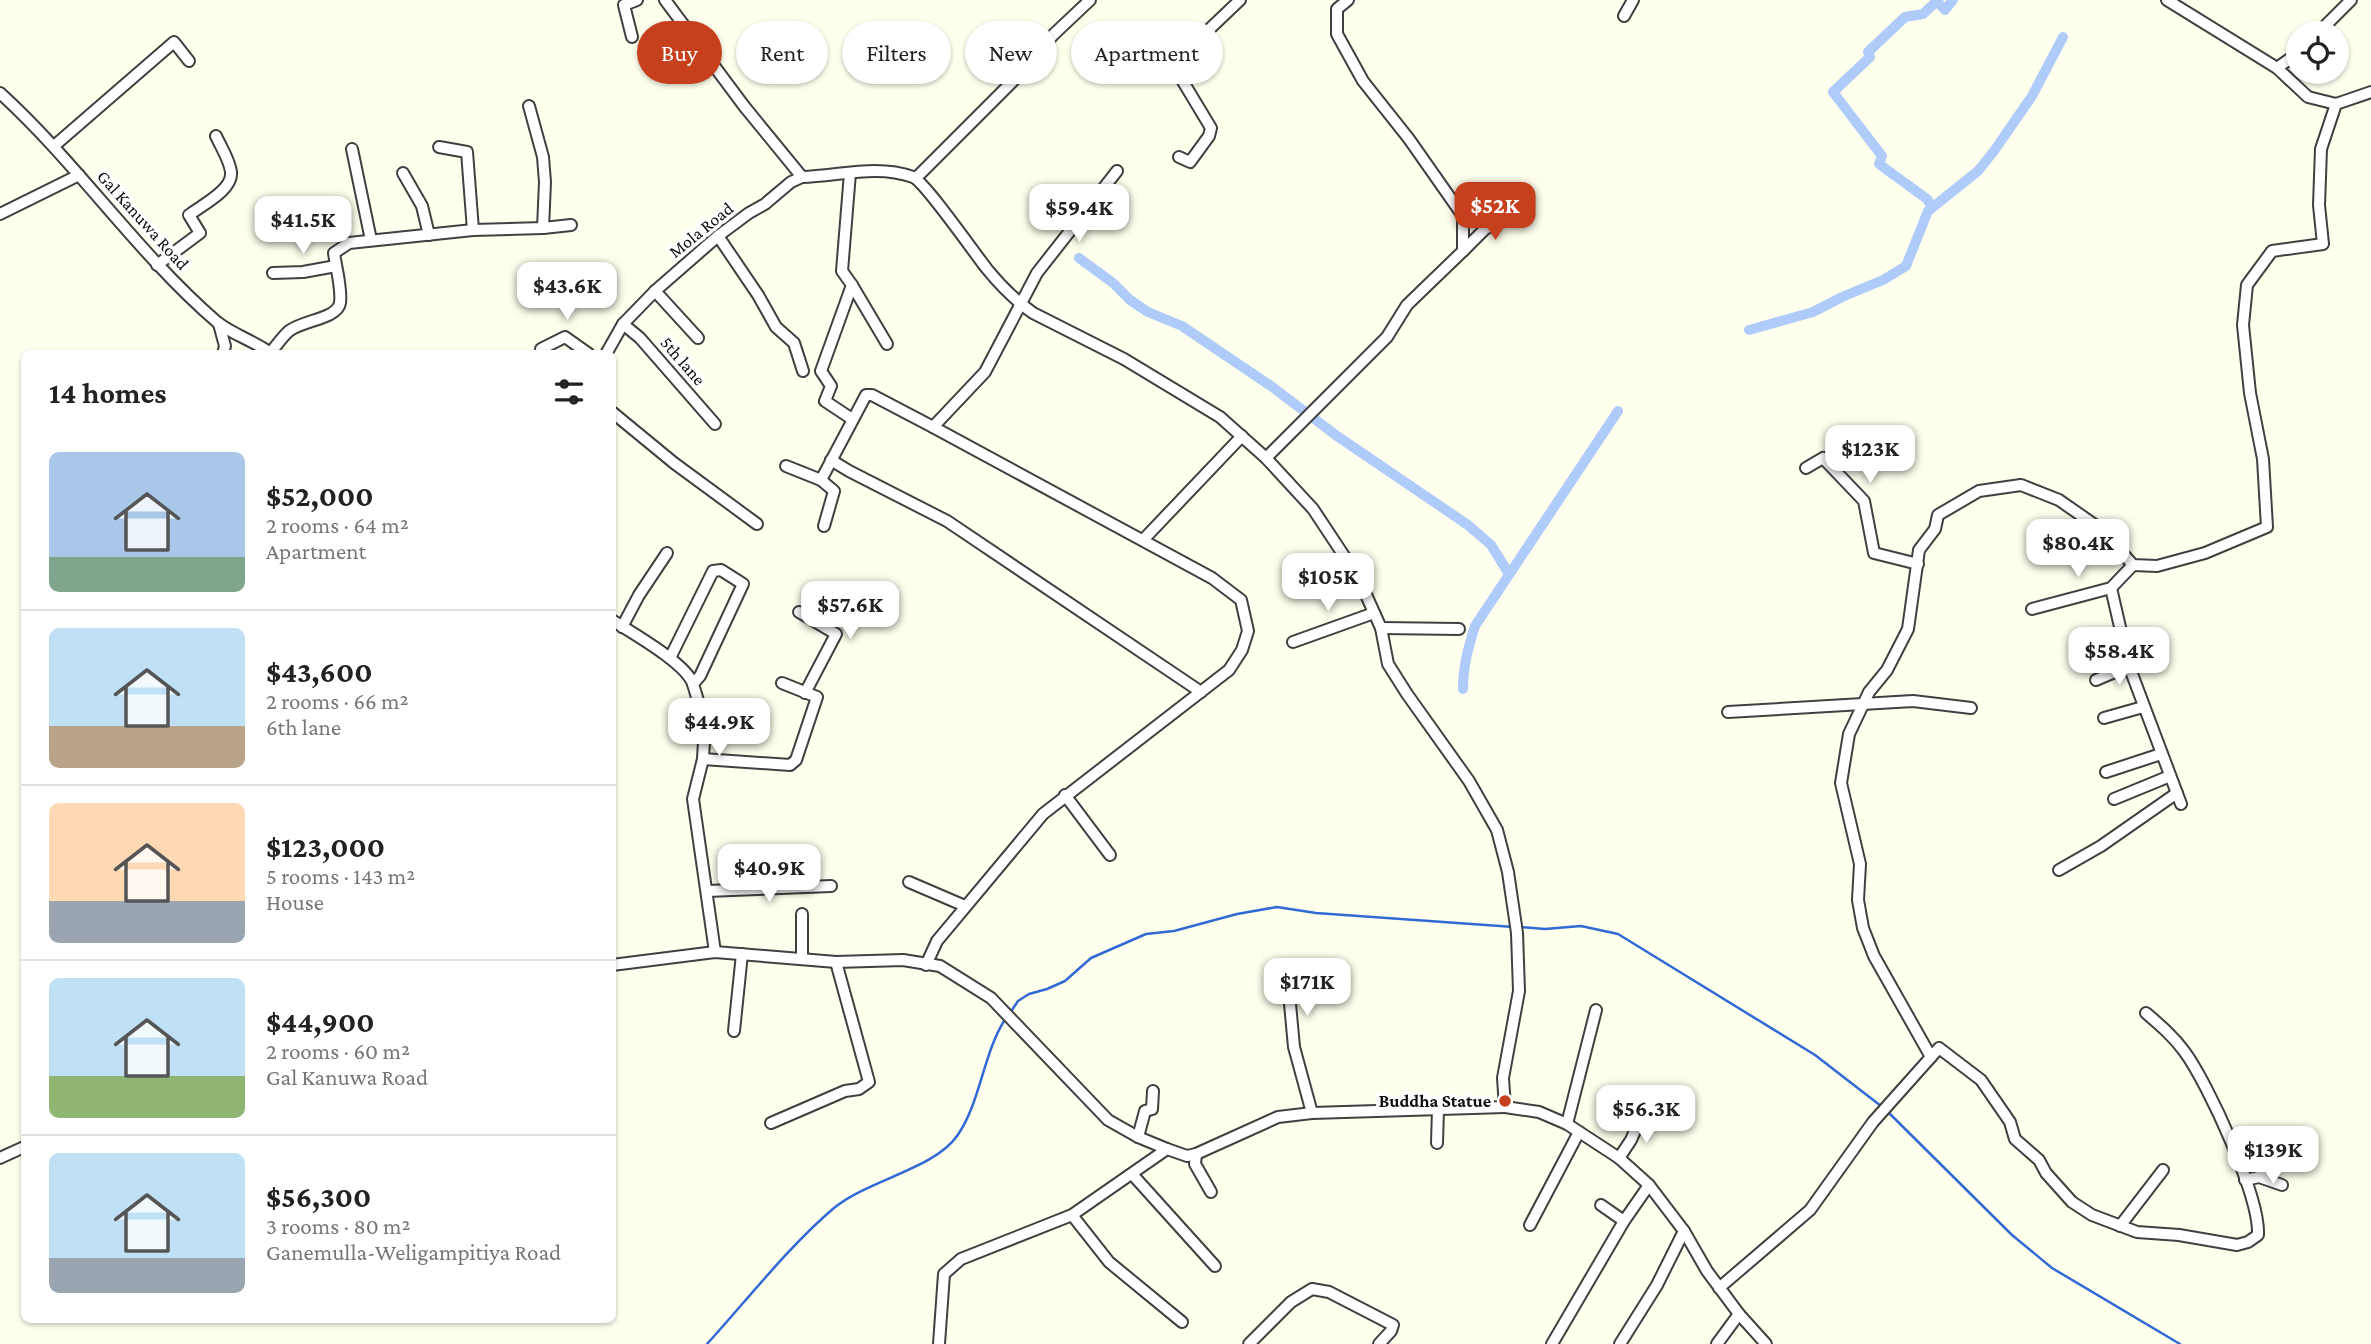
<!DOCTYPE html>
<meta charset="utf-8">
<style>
:root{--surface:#fff;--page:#f6f6f6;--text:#222;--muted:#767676;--line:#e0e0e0;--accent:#c6401d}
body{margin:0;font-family:"Crimson Pro",serif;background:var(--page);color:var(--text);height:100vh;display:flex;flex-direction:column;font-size:26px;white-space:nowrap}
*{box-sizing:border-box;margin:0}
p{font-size:23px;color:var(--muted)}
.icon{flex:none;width:38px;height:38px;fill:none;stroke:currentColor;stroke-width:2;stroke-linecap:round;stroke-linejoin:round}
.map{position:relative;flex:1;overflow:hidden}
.sheet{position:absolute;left:21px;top:350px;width:595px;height:973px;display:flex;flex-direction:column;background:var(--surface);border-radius:10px;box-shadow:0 2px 5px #0004}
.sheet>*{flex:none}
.hud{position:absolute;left:637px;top:21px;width:665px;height:63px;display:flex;gap:14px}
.buttons{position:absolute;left:2286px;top:21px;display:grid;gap:14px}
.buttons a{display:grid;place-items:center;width:63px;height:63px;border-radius:50%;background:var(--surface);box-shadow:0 2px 5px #0004;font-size:35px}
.price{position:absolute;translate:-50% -60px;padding:0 16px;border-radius:14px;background:#fff;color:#222;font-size:23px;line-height:46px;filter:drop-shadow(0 2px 4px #0008)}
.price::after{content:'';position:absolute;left:50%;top:42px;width:21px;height:16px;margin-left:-10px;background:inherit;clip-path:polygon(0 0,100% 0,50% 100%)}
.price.current{background:var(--accent);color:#fff}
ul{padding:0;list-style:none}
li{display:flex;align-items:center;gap:21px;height:175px;padding:0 28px}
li+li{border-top:2px solid var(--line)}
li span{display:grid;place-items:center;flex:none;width:196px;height:140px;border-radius:10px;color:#555}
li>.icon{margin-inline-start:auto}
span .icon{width:84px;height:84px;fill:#fffc;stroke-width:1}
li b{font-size:30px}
h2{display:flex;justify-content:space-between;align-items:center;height:84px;padding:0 28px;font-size:30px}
.tag{padding:0 24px;border-radius:32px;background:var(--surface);box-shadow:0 2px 5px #0004;font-size:24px;line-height:63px}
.tag.current{background:var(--accent);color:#fff}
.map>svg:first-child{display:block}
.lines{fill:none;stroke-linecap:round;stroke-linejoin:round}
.stream{stroke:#316ad5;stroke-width:2.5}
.canal{stroke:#afcbfa;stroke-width:10}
.minor-casing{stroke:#404040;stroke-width:14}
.minor{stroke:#fff;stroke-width:10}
.poi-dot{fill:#c6401d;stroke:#fff;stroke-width:2.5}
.labels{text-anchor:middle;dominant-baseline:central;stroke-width:7;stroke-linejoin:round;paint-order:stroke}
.street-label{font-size:18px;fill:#0d0d0d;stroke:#fff}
.poi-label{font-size:18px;font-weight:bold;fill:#0d0d0d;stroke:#fff;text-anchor:end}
</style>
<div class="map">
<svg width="2371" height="1344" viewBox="0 0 2371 1344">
<rect width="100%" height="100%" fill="#feffed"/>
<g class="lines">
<!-- stream -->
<g class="stream">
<path d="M1520,927L1545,929L1581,926L1618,934L1815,1055L1881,1106"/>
<path d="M1010,1013L1018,1001L1029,994L1047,989L1065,981L1091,958L1146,934L1174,931L1237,914L1277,907L1316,913L1514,927"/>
<path d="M1886,1110L2012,1235L2052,1268L2180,1344"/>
<path d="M707,1344C747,1300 790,1245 834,1208C868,1180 934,1169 957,1136C981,1102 983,1052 1006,1018"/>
</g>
<!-- canal -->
<g class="canal">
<path d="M1932,207L1927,199L1879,164L1882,156L1833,92L1870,57L1868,52L1905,17L1923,14L1937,1L1945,10L1953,0"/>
<path d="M1079,258L1113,283L1130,300L1148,312L1182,326L1271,386L1337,436L1468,525L1491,545L1509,574"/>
<path d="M1749,330L1813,312L1842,297L1883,280L1906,266L1928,211L1978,171L1994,151L2032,96L2063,37"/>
<path d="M1463,689C1463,667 1468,648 1475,626L1618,411"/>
</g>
<defs>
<g id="minor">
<path d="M665,0L744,106L802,177C839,176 877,164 913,177C925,182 975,254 987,269C1000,285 1016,301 1033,313L1124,359L1220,417L1266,458L1313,509L1358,577L1381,628L1388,664L1407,694L1469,781L1497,830L1508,872L1517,933L1519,991L1503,1078L1505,1107L1539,1112L1567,1124L1619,1158L1649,1185L1684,1231L1707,1271L1739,1314L1766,1344"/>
<path d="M2167,0L2277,68L2298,53"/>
<path d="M1624,16L1633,0"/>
<path d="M2318,33L2351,0"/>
<path d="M632,37L624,5L637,0"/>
<path d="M2277,68L2308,97L2336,104L2371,92"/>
<path d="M0,93C78,164 137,253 217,322C233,335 255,341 272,354"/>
<path d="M54,146L174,42L189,61"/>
<path d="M439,147L467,152L473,230"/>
<path d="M352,149L371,240"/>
<path d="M1179,157L1190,162L1209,136L1211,128L1176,70V61L1240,0"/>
<path d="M403,173L422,206L429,235"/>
<path d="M850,173L842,271L852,285L821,371L831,386L825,401L852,419"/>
<path d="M916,178L1019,75L1053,35L1090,0"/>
<path d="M0,214L79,175"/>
<path d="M543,228L571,225"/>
<path d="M718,236L758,295L776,327L794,343L803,371"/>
<path d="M1463,251L1485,229L1513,215"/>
<path d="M157,265L200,233L189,215C202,205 233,190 231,172C230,161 221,147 216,136"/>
<path d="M273,273L303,272L336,266"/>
<path d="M852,285L887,344"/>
<path d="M655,291L698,338"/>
<path d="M219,324L225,346L223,354"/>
<path d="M623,324L640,338L715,424"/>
<path d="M541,349L565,337L589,354"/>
<path d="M271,352C277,345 282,337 289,331C303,320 337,319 340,303C342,288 336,268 334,253L349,243L473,230L543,228L545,182L543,157L529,106"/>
<path d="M606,354L623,324L655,291L718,236L749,213L765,204L791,182L802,177"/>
<path d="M612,412L674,463L757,524"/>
<path d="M1266,458L1387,337L1407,305L1463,251V216L1409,139L1363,81L1337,34V9L1348,0"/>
<path d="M831,460L849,471L947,521L1201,692"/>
<path d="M786,466L821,480"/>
<path d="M1806,468L1823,458L1864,501L1874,553L1918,564"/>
<path d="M824,526L834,491L821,480L866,395H872L933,427"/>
<path d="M1143,540L1242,436"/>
<path d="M2111,588L2129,666L2181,804"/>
<path d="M2032,609L2111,588L2133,565"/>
<path d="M799,612L836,634L805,693"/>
<path d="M612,620C632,633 686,663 693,684L705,724L703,759L693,799L715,952"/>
<path d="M622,627L639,595L667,553"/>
<path d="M1381,628L1459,629"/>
<path d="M1293,642L1374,613"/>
<path d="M670,658L713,571L721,570L743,584L700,676L693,684"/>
<path d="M2096,680L2129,666"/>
<path d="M1728,712L1913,701L1971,708"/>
<path d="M2104,718L2143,707"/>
<path d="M703,759L790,765L796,760L817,697L782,683"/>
<path d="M2106,772L2161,754"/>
<path d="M1065,795L1110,855"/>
<path d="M2114,799L2170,776"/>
<path d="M2059,870L2101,846L2177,793"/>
<path d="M909,882L965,906"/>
<path d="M707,891L831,886"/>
<path d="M802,959V914"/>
<path d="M612,965L715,952L836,962L903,960L940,966L991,998L1108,1120L1138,1137L1167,1149L1187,1156L1196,1154L1278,1117L1312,1113L1505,1107"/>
<path d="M926,965L937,941L1043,814L1229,670L1242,650L1248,631L1241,600L1212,578L933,427L985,372L1037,273L1117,171"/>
<path d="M1289,993L1294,1047L1312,1113"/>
<path d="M734,1031L742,954"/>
<path d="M1931,1057L1939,1048L1981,1080L2010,1122L2015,1139L2039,1160L2046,1173L2072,1202L2092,1215L2137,1232L2179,1235L2237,1245L2248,1242L2258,1235C2260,1197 2208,1083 2184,1051C2173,1036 2160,1025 2146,1013"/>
<path d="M771,1123L845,1091L859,1089L869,1082L836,962"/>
<path d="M1567,1124L1596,1010"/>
<path d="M1138,1137L1145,1111L1152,1109L1153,1091"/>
<path d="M1437,1143L1438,1109"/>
<path d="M1196,1154L1195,1164L1211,1192"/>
<path d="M0,1158L24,1147"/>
<path d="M1619,1158L1631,1140L1642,1115"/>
<path d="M1132,1174L1215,1266"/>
<path d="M2259,1177L2282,1185"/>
<path d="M2245,1180L2259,1177L2286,1157"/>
<path d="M1601,1205L1624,1221"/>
<path d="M1072,1215L1109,1262L1182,1322"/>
<path d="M1530,1225L1579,1132"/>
<path d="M2120,1226L2163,1170"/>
<path d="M1719,1288L1810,1210L1873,1122L1931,1057L1874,956L1863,928L1858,900L1860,864L1841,783L1849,734L1869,692L1887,670L1908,629L1919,550L1935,529L1938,515L1979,491L2021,485L2059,500L2102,530L2133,565L2157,566L2205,553L2267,527L2263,459L2250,393L2243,325L2247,285L2272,251L2323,244L2319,205L2321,149L2336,104"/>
<path d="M939,1344L944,1274L961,1259L1072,1215L1167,1149"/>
<path d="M1249,1344L1291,1302L1312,1289L1329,1292L1393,1325L1391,1331L1379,1344"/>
<path d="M1552,1344L1624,1221L1649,1185"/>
<path d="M1620,1344L1657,1285L1684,1231"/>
<path d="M1717,1344L1739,1314"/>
</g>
</defs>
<!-- minor casing -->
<use href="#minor" class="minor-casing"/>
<!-- minor -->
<use href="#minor" class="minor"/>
</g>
<!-- markers -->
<circle class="poi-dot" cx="1505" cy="1101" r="7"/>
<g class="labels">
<!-- street labels -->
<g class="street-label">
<text transform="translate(143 220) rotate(48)">Gal Kanuwa Road</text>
<text transform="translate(701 230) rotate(-39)">Mola Road</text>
<text transform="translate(683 361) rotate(49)">5th lane</text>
</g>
<!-- poi labels -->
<g class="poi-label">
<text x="1491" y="1101">Buddha Statue</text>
</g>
</g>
</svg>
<div class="buttons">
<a><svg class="icon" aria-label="locate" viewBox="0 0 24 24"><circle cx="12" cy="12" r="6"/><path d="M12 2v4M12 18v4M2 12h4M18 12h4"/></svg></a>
</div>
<b class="price current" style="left:1495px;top:242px">$52K</b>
<b class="price" style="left:1079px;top:244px">$59.4K</b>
<b class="price" style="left:303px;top:256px">$41.5K</b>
<b class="price" style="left:567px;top:322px">$43.6K</b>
<b class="price" style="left:1870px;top:485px">$123K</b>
<b class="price" style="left:2078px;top:579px">$80.4K</b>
<b class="price" style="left:1328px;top:613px">$105K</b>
<b class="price" style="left:850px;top:641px">$57.6K</b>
<b class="price" style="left:2119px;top:687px">$58.4K</b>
<b class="price" style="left:719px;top:758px">$44.9K</b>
<b class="price" style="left:769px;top:904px">$40.9K</b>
<b class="price" style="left:1307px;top:1018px">$171K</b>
<b class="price" style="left:1646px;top:1145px">$56.3K</b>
<b class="price" style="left:2273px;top:1186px">$139K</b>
<div class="hud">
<a class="tag current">Buy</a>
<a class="tag">Rent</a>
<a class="tag">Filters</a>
<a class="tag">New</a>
<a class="tag">Apartment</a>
</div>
<section class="sheet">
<h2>14 homes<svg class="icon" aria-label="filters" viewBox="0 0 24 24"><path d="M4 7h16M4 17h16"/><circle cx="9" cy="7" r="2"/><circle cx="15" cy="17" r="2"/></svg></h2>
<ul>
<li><span style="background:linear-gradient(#a9c7e8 75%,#7fa58c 0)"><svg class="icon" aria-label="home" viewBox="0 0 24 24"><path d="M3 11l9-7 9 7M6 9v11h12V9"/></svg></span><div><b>$52,000</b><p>2 rooms · 64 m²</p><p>Apartment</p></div></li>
<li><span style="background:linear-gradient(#bfe0f5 70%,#b9a48a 0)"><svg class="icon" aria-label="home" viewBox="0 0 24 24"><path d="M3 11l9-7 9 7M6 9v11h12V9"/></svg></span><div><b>$43,600</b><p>2 rooms · 66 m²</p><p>6th lane</p></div></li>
<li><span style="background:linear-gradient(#ffd9b3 70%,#9aa5b1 0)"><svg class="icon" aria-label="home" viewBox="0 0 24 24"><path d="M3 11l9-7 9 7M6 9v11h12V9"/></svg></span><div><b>$123,000</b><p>5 rooms · 143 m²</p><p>House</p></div></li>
<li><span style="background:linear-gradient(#bfe0f5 70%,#8fb573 0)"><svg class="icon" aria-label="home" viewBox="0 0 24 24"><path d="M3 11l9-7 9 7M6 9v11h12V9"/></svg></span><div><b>$44,900</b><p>2 rooms · 60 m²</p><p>Gal Kanuwa Road</p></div></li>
<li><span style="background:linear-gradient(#bfe0f5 75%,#9aa5b1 0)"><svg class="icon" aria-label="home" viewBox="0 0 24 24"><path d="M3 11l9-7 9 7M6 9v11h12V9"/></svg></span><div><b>$56,300</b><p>3 rooms · 80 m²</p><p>Ganemulla-Weligampitiya Road</p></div></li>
</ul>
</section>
</div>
